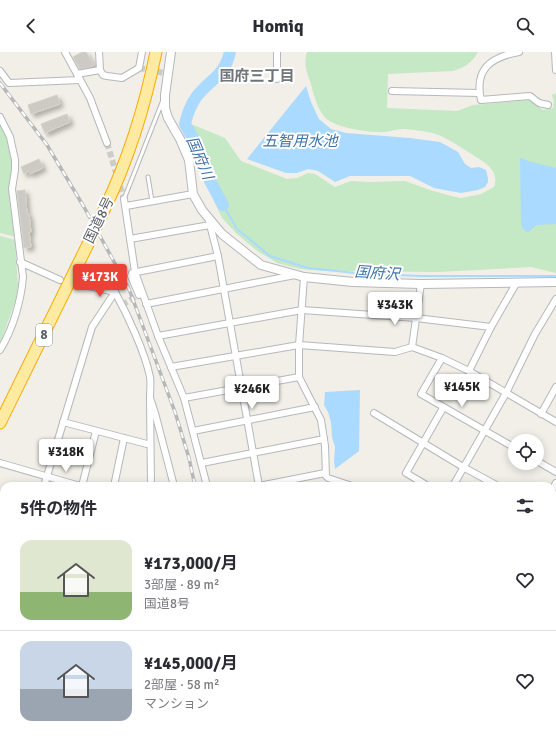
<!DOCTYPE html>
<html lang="ja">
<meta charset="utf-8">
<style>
:root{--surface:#fff;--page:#f2f2f3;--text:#2b2b33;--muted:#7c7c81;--line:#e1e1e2;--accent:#ea4335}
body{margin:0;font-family:Signika,"Noto Sans JP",sans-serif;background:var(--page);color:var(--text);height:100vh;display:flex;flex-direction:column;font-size:15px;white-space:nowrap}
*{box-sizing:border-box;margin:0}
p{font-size:13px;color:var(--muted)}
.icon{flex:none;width:22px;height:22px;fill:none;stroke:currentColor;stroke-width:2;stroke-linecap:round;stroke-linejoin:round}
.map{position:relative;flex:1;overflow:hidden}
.side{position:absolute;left:0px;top:430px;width:556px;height:256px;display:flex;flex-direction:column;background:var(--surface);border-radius:12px 12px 0 0;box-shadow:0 2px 10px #0003}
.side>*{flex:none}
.tools{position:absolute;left:508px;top:382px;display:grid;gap:8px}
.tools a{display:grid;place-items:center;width:36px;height:36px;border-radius:50%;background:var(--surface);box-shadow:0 2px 10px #0003;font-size:20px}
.price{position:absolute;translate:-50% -34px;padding:0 9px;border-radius:4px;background:#fff;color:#222;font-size:13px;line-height:26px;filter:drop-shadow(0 1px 2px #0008)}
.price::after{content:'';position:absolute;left:50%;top:24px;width:12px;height:9px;margin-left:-6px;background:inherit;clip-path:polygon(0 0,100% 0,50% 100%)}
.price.current{background:var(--accent);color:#fff}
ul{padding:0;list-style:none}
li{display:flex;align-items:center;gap:12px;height:100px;padding:0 20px}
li+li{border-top:1px solid var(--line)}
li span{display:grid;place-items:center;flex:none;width:112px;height:80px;border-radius:12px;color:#555}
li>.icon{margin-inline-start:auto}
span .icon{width:48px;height:48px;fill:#fffc;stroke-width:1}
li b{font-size:17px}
h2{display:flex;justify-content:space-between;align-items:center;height:48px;padding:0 20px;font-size:17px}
header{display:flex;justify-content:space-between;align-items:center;height:52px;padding:0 20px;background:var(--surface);font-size:18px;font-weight:700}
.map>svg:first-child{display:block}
.green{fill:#c5e8c5}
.water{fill:#aadaff}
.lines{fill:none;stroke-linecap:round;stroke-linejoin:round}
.stream{stroke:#aadaff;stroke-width:2}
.river{stroke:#aadaff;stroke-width:12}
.building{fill:#cccac5;stroke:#d6d1c6;filter:url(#shadow)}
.minor-tunnel{stroke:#ccccc8;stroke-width:6;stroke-dasharray:6 3;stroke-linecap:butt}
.service-casing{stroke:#b5b8bc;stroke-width:5}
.minor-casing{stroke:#b5b8bc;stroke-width:8}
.tertiary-casing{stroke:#b5b8bc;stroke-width:10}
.trunk-casing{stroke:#f9ab00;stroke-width:13}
.service{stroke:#fff;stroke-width:3}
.minor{stroke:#fff;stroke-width:6}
.tertiary{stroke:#fff;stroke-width:8}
.trunk{stroke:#feeaa1;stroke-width:11}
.rail-casing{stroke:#b6b7b8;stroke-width:3.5}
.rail{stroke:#fff;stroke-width:2;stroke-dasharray:6;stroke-linecap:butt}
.trunk-bridge-casing{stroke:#f9ab00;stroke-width:13;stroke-linecap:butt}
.trunk-bridge{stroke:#feeaa1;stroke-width:11}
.labels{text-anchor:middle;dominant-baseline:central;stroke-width:4;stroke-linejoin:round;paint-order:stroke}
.shield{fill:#fff;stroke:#8f9295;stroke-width:1}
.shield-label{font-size:13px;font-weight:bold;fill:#5f6368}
.street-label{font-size:14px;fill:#5f6368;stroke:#fff}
.neighbourhood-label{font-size:15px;font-weight:bold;fill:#70757a;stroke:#fff}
.water-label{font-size:15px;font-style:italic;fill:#4174aa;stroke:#fff}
</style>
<header><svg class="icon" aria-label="back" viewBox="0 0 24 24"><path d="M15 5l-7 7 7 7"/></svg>Homiq<svg class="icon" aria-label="search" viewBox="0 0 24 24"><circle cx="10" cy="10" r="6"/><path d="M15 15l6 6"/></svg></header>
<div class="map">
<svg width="556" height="686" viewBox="0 0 556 686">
<defs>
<filter id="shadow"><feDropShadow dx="3.5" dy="3.5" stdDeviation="2" flood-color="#0004"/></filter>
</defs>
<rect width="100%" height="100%" fill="#f1efe8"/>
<!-- green -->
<g class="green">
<path d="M307,0H478C472,11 465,15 453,19L388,22L387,56L457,59L473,53L529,48L543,58L553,56L554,50L552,43L556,41V221L531,215L438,220L325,219L300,217L277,211L256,198L236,181L222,166L213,147L205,119L189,82L191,72L225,86L241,109L287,127L297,126L308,121L315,122L335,135L351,129L370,130L405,129L430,138L451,144L461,146L481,142L494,135C499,121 489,113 478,106C468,100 449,87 439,83C432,80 409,77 402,77C396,77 390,80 384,80C371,81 338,76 328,68C318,60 314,44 311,32C307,20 303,14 307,0Z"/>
<path d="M0,70L9,91L13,110L9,135L16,185L0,181Z"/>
<path d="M0,184L15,188L18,234L16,247L0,292Z"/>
<path d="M3,519L4,682H277V686H0V530Z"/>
<path d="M556,578V686H450L451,682H552V579Z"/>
</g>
<!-- water -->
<g class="water">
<path d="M306,34L311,50L319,67L331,77L346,81L410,86L440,90L458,100L465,112L471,116L479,115L486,118L488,126V130L485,135L478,138L461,141L434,136L410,124H350L335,130L318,119L308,117L297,121H286L247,107Z"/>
<path d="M522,106L528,109L556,116V172L537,173L528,180C523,178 522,176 521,172L520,107Z"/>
<path d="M360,338L359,399L335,417L334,410L335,395L332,385L331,370L328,360L324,353L325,340Z"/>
</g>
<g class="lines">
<!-- stream -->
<path class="stream" d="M223,153L237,177L270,204L308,216L365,222L423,224H556"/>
<!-- river -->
<path class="river" d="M223,153L209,127L200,99L185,72C187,63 191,52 197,44C211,26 224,25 230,0"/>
</g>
<!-- building -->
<g class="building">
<path d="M82,0H86L94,13L90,15L80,17L73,5Z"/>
<path d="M57,43L60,52L31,62L28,53Z"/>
<path d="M67,62L70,70L45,81L41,72Z"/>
<path d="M39,107L43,116L30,122L29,119L24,122L21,115Z"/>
<path d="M25,138L27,162H29L31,180H29L31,195L24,196L17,139Z"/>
</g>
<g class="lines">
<!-- minor-tunnel -->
<g class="minor-tunnel">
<path d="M139,16L169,22"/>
<path d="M107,91L124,147"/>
<path d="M67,230L89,234"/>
<path d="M122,253L139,243"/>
</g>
<defs>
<g id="service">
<path d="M148,125L152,149"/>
<path d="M124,147L163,48"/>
</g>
<g id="minor">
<path d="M65,0L90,46L107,91"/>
<path d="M99,0L100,18L103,23L107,24L122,26L139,16L142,0"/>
<path d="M277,0V27"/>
<path d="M519,0C491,5 474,17 481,48L530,44L539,51L548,53"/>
<path d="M555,0L556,18"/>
<path d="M0,19L9,31L80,28"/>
<path d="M77,22L100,18"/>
<path d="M392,39L479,41"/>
<path d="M0,65L10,85L15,108V118L12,137L23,225C21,249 13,277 0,298"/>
<path d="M124,147L135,220L158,284L184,346L207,434"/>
<path d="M126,154L193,142"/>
<path d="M209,169L218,204L259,434"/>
<path d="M130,187L210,173"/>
<path d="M20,210L60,228"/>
<path d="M304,225L299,293V325L321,368L325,394L326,424L328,426L352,434"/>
<path d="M89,234L115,240"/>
<path d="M139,243L131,224L132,221L218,204"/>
<path d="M146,252L295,223"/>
<path d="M158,284L302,258L416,266L491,275"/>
<path d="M412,295L421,232"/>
<path d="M442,306L421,342L515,396"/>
<path d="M171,315L299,293L395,300L412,295L442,306L469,319L556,370"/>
<path d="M469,319L491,275L517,230"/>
<path d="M184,346L299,325"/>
<path d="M374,361L463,415L498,434"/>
<path d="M541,362L556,335"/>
<path d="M63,370L147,392"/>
<path d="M193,379L315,355"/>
<path d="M537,409L556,420"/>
<path d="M0,411L80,434"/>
<path d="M202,411L324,387"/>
<path d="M44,434L92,275L115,240C127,262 145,300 150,325C151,331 150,340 150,346"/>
<path d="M82,434L96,379"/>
<path d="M114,434L124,386"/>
<path d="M151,434L150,346L155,361L174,434"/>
<path d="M259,434L325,421"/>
<path d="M428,434L406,421L443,356"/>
<path d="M453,434L506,341L535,282L556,247"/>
<path d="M552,438L556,431"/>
<path d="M552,464L556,467"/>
<path d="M552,515L556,517"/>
<path d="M552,565L556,568"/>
<path d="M305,682L306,686"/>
<path d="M384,686L407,682"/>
<path d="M442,686L443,682"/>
</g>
<path id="tertiary" d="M171,0L165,43V56L168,66L180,87L189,108L193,142L202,158L222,182L261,213L304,225L353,230L421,232L556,230"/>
<g id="trunk">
<path d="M105,156C129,106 145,54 156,0"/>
<path d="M0,371L87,194"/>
</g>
</defs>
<!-- service casing -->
<use href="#service" class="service-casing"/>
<!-- minor casing -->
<use href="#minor" class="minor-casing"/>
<!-- tertiary casing -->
<use href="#tertiary" class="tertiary-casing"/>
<!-- trunk casing -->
<use href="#trunk" class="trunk-casing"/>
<!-- service -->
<use href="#service" class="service"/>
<!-- minor -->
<use href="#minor" class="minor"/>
<!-- tertiary -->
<use href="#tertiary" class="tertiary"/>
<!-- trunk -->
<use href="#trunk" class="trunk"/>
<defs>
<path id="rail" d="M0,31L47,93L84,155L129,237L175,360L189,406L195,434"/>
</defs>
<!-- rail casing -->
<use href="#rail" class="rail-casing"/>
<!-- rail -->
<use href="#rail" class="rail"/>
<defs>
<path id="trunk-bridge" d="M87,194L105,156"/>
</defs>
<!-- trunk-bridge casing -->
<use href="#trunk-bridge" class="trunk-bridge-casing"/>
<!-- trunk-bridge -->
<use href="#trunk-bridge" class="trunk-bridge"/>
</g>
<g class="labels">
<!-- shield labels -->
<rect class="shield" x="36" y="272" width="16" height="22" rx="3"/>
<g class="shield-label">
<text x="44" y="283">8</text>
</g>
<!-- street labels -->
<g class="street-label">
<text transform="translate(99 168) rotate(-64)">国道8号</text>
</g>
<!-- neighbourhood labels -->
<g class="neighbourhood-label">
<text x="257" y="24">国府三丁目</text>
</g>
<!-- water labels -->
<g class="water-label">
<text x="300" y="89">五智用水池</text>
<text transform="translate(200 106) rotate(67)">国府川</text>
<text transform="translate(377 221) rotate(4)">国府沢</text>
</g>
</g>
</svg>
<div class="tools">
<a><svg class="icon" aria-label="locate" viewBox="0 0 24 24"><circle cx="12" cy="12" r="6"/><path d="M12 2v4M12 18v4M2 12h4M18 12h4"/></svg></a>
</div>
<b class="price current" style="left:100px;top:246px">¥173K</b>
<b class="price" style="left:395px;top:274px">¥343K</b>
<b class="price" style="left:462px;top:356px">¥145K</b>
<b class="price" style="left:252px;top:358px">¥246K</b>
<b class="price" style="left:66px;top:421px">¥318K</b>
<section class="side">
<h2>5件の物件<svg class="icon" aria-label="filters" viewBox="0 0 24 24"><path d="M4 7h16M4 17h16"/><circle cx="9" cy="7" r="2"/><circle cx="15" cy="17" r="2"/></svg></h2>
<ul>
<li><span style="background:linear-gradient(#dfe7d0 65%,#8fb573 0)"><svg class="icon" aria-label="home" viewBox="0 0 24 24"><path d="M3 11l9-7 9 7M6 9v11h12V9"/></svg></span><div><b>¥173,000/月</b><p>3部屋 · 89 m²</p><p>国道8号</p></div><svg class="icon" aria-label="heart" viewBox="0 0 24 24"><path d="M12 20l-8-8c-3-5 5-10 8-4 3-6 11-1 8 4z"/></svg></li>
<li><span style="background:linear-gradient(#c9d6e8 60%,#9aa5b1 0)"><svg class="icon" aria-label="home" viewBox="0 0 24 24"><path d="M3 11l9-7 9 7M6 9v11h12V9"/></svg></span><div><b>¥145,000/月</b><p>2部屋 · 58 m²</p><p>マンション</p></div><svg class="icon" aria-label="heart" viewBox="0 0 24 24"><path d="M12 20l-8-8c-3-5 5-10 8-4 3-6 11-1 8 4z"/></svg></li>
</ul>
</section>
</div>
